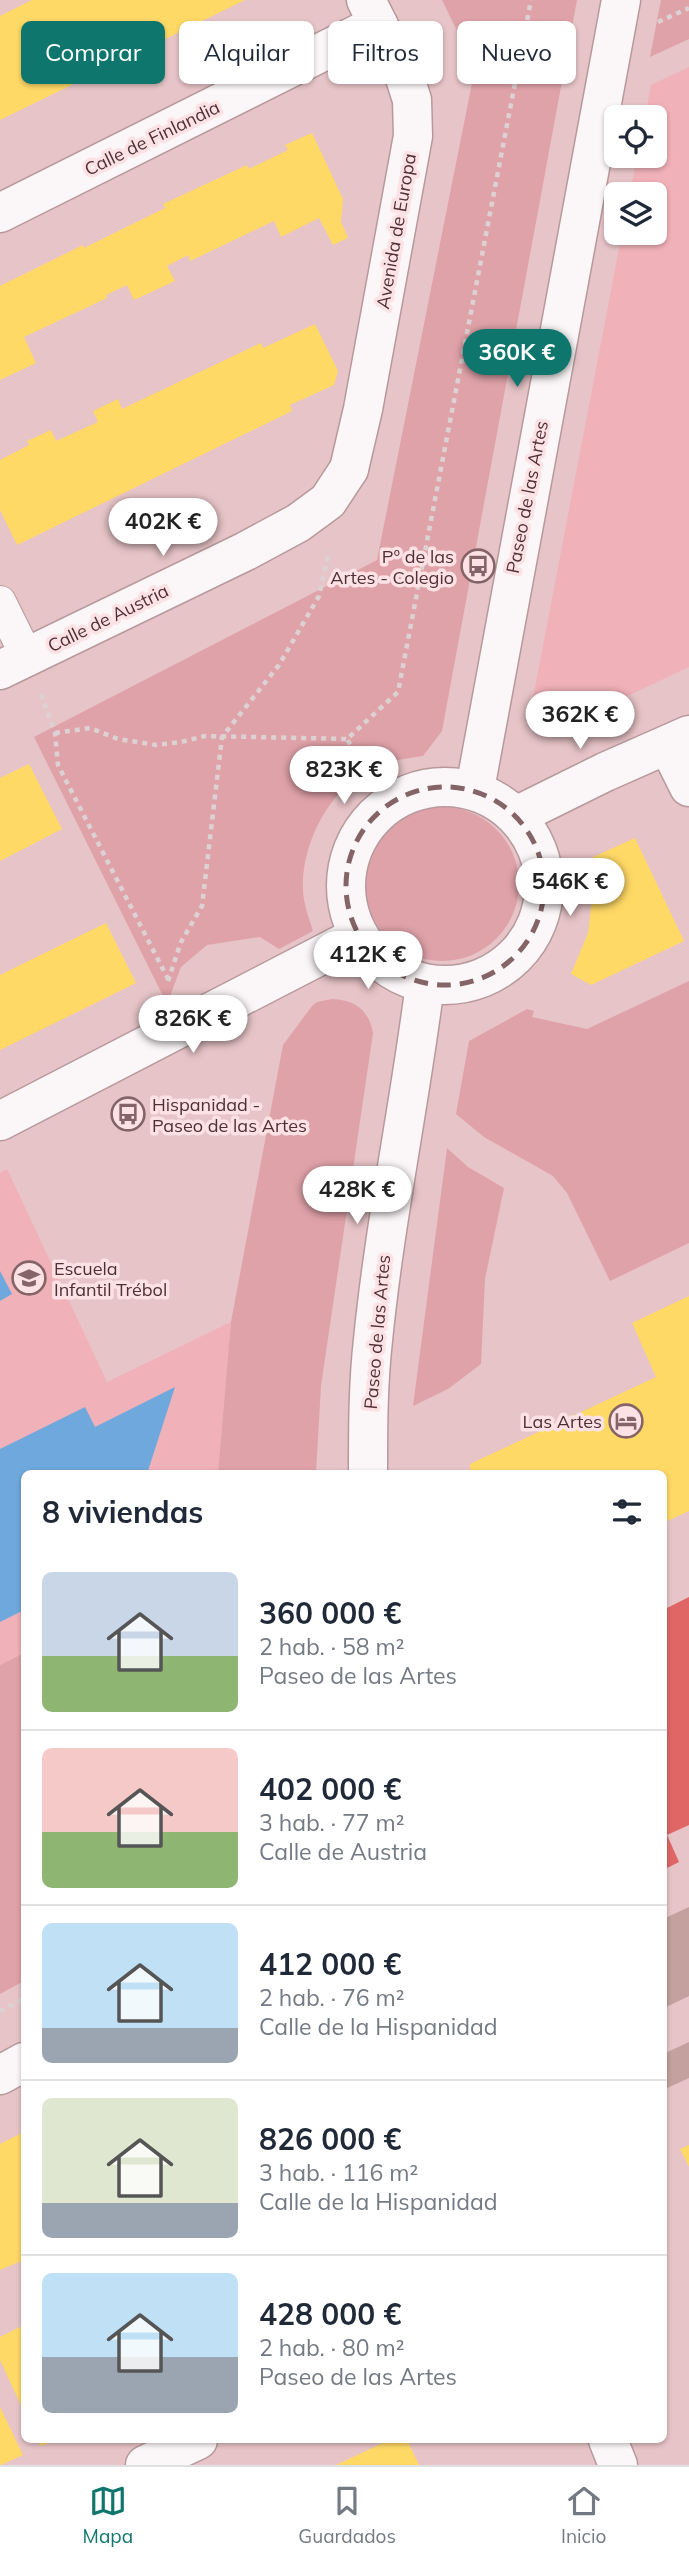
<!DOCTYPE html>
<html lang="es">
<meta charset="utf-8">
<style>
:root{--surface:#fff;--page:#f6f6f7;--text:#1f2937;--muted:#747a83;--line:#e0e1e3;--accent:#0f766e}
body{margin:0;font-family:Mulish,sans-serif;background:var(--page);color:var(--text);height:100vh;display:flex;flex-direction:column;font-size:26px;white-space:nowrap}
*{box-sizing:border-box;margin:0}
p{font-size:23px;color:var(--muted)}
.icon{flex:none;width:38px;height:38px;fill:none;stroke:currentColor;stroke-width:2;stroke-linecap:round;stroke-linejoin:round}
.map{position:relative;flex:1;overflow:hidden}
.details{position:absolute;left:21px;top:1470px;width:646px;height:973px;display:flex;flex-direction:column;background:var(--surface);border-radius:10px;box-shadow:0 2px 5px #0004}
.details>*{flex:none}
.banner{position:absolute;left:21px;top:21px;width:648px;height:63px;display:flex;gap:14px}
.fabs{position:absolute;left:604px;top:105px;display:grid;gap:14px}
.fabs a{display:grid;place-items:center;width:63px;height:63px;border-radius:10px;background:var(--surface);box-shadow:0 2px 5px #0004;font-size:35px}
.price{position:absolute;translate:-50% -60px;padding:0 16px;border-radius:24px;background:#fff;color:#222;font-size:23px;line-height:46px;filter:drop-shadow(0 2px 4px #0008)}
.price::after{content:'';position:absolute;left:50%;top:42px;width:21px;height:16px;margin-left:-10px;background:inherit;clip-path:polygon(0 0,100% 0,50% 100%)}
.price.active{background:var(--accent);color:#fff}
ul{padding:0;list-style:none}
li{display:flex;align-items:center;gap:21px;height:175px;padding:0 21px}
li+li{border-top:2px solid var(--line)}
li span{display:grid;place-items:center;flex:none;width:196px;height:140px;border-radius:10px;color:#555}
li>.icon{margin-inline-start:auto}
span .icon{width:84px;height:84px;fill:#fffc;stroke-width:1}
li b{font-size:30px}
h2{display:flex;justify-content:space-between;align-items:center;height:84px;padding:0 21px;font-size:30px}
.tag{padding:0 24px;border-radius:10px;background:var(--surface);box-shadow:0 2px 5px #0004;font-size:24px;line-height:63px}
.tag.active{background:var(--accent);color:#fff}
.menu{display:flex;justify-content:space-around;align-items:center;height:98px;border-top:2px solid var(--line);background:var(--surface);font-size:19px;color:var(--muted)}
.menu a{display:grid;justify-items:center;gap:4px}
.menu .active{color:var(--accent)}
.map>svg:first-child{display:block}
.built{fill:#f1b1b9}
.green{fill:#e0a2a9}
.homes{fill:#ffd966}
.shops{fill:#e06666}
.schools{fill:#6fa8dc}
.building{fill:#c4a19f}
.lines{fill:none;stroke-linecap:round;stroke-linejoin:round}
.pedestrian-casing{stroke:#b7999c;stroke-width:34}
.minor-casing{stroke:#b7999c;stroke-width:41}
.tertiary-casing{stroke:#b7999c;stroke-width:41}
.secondary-casing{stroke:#b7999c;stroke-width:41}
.path{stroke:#ddd2d3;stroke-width:4.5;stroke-dasharray:5 5;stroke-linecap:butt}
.pedestrian{stroke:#fbf6f7;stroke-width:32}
.minor{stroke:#fbf6f7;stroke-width:38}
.tertiary{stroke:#fbf6f7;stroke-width:38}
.secondary{stroke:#fbf6f7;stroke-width:38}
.marked{fill:none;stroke:#856467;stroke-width:5;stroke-dasharray:14 9;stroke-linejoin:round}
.labels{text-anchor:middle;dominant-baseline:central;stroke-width:7;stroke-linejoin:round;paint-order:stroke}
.street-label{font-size:18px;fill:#503034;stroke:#fce2e4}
.poi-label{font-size:18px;fill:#503034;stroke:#fce2e4;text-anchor:end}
</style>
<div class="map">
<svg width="689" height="2465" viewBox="0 0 689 2465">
<rect width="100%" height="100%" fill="#e7c4c7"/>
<!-- built -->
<g class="built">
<path d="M689,67V667L566,725L551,723L540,711L533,698L622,233H654V194H630L637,156H654V117H645L651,85Z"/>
<path d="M7,1169L107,1382L231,1322L218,1473L24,1474V1653L0,1665V1173Z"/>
</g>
<!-- green -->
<g class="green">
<path d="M442,0H577L442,731L423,756C404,759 384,761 366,771C328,792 301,846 303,889C303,903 309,918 313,931L279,949L260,937L207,945L181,967L167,1004L34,737L377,560L475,68Z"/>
<path d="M661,0H689V39L650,57Z"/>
<circle cx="442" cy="884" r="77"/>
<path d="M689,981V1243L610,1281L567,1193L553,1176L484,1137L456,1114L469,1041L527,1009L534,1011L532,1017L587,1029Z"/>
<path d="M332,999C355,1000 369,1010 373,1033L321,1386L316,1473H218L231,1322L283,1045L312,1006L317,1002Z"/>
<path d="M447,1148L468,1167L504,1188L485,1279L481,1364L448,1389L413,1406Z"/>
<path d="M24,1653V1981L0,1994V1665Z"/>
</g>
<!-- homes -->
<g class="homes">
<path d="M32,0H245L0,120V16Z"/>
<path d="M312,133L343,199L341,222L348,238L333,245L319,218L281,237L274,221L190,261L188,255L167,266L175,281L134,300L127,285L106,295L107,298L24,337L36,363L0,380V286L83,245L84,248L165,208L163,204L247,165L249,169L288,150L285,145Z"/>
<path d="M315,324L338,371L334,385L290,405L292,411L17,545L0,510V460L29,445L27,441L51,430L56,441L98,422L93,411L118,399L122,409L261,343L263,348Z"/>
<path d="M29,764L62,829L0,861V778Z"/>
<path d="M635,838L684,941L591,985L571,974L588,933L593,891L591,858Z"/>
<path d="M106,923L136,983L0,1050V975Z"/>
<path d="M689,1296V1511L663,1523V1474H470V1464L656,1377L632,1323Z"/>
<path d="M24,2132V2260L0,2270V2144Z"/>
<path d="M689,2145V2167L680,2149Z"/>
<path d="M24,2325V2412L0,2360V2337Z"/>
<path d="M0,2407L23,2455L1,2465H0Z"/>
<path d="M37,2440H55L41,2446Z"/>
<path d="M389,2440H407L419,2465H336Z"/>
</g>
<!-- shops -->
<path class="shops" d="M689,1597V1825L667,1835L679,1862L663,1870V1610Z"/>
<!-- schools -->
<g class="schools">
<path d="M0,1271L12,1294L0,1301Z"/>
<path d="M175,1387L147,1474H24V1610L0,1622V1449L85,1407L95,1427Z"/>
</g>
<!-- building -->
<g class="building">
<path d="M689,1907V1996L664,2008L663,1919Z"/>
<path d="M689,2042V2078L663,2090V2054Z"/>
</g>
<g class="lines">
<defs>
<path id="pedestrian" d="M0,602L27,657"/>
<g id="minor">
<path d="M0,213L378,24"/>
<path d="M0,670L246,551L298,523L328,501L349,469"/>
<path d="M668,745L689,787"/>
<path d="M518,815L605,772L689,735"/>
<path d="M0,1121L358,936"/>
<path d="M0,2075L24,2062"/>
<path d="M145,2465L198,2440"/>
</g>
<path id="tertiary" d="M349,469L363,409L413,136L412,100L405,78L366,0"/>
<g id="secondary">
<circle cx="445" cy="886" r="99"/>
<path d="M475,789L621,0"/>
<path d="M368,1474C368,1429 368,1384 373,1340C385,1220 410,1103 425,984"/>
<path d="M608,2440L618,2465"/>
</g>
</defs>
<!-- pedestrian casing -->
<use href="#pedestrian" class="pedestrian-casing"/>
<!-- minor casing -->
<use href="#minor" class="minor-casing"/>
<!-- tertiary casing -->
<use href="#tertiary" class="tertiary-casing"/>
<!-- secondary casing -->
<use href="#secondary" class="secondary-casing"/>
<!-- path -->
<g class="path">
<path d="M658,22L689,8"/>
<path d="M41,694L55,733L58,765L169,981"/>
<path d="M55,733L90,728L118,739L156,745L181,742L205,736L347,739"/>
<path d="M387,804L347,739L398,692L531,0"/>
<path d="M168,981L181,942L202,906L222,737L279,665L319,596L329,551"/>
<path d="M0,2011L24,1999"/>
</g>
<!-- pedestrian -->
<use href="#pedestrian" class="pedestrian"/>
<!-- minor -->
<use href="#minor" class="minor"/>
<!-- tertiary -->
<use href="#tertiary" class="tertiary"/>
<!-- secondary -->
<use href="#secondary" class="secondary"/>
</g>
<!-- marked area -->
<path class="marked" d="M346 886a99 99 0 1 1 198 0a99 99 0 1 1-198 0Z"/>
<!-- icons -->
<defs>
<symbol id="bus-ring" viewBox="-11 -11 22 22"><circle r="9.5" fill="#fce2e4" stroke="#856467" stroke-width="1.5"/><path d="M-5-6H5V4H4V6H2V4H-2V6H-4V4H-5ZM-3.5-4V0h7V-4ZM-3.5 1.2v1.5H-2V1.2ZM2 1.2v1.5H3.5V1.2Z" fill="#856467"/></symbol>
<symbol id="school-ring" viewBox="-11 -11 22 22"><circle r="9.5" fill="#fce2e4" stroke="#856467" stroke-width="1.5"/><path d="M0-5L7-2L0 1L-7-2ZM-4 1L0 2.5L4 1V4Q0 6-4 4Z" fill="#856467"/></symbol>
<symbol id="hotel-ring" viewBox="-11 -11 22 22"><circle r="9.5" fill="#fce2e4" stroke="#856467" stroke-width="1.5"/><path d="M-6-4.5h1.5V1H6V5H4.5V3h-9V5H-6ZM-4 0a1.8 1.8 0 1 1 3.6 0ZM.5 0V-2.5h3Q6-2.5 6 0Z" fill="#856467"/></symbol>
</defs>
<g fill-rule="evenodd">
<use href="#bus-ring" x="459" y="547" width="38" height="38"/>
<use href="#bus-ring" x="109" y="1095" width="38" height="38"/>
<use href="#school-ring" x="10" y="1259" width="38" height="38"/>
<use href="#hotel-ring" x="607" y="1402" width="38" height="38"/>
</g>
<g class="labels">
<!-- street labels -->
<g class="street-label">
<text transform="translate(152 138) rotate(-26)">Calle de Finlandia</text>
<text transform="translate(396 231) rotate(-80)">Avenida de Europa</text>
<text transform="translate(527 497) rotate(-79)">Paseo de las Artes</text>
<text transform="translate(108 618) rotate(-26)">Calle de Austria</text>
<text transform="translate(377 1332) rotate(-85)">Paseo de las Artes</text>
</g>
<!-- poi labels -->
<g class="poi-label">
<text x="454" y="556">Pº de las<tspan x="454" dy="21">Artes - Colegio</tspan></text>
<text x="152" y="1104" text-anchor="start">Hispanidad -<tspan x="152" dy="21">Paseo de las Artes</tspan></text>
<text x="54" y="1268" text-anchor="start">Escuela<tspan x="54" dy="21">Infantil Trébol</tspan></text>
<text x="602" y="1421">Las Artes</text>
</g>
</g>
</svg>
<div class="fabs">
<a><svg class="icon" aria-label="locate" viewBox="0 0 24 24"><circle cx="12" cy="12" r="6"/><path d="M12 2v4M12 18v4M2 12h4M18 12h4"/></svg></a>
<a><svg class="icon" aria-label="layers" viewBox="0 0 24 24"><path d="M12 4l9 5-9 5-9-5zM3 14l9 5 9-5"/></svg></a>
</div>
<b class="price active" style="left:517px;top:389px">360K €</b>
<b class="price" style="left:163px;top:558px">402K €</b>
<b class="price" style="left:580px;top:751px">362K €</b>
<b class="price" style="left:344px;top:806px">823K €</b>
<b class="price" style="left:570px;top:918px">546K €</b>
<b class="price" style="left:368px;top:991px">412K €</b>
<b class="price" style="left:193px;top:1055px">826K €</b>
<b class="price" style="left:357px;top:1226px">428K €</b>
<div class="banner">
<a class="tag active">Comprar</a>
<a class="tag">Alquilar</a>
<a class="tag">Filtros</a>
<a class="tag">Nuevo</a>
</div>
<section class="details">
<h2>8 viviendas<svg class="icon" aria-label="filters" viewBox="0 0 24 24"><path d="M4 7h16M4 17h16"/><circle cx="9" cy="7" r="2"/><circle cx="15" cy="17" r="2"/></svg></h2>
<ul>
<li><span style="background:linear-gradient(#c9d6e8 60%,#8fb573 0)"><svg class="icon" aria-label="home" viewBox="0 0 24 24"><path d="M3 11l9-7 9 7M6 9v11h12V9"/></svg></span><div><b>360 000 €</b><p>2 hab. · 58 m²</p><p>Paseo de las Artes</p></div></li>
<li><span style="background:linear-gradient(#f6c9c9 60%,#8fb573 0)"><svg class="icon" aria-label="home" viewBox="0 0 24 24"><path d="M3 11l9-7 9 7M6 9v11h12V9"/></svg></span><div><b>402 000 €</b><p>3 hab. · 77 m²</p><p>Calle de Austria</p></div></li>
<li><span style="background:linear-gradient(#bfe0f5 75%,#9aa5b1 0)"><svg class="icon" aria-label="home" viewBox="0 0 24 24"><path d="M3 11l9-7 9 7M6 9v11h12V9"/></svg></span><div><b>412 000 €</b><p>2 hab. · 76 m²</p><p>Calle de la Hispanidad</p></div></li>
<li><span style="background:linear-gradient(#dfe7d0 75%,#9aa5b1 0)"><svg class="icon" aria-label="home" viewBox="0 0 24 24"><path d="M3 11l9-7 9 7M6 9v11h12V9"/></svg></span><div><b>826 000 €</b><p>3 hab. · 116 m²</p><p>Calle de la Hispanidad</p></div></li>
<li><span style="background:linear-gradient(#bfe0f5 60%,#9aa5b1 0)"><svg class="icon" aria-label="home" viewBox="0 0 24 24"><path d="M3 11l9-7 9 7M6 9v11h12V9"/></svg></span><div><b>428 000 €</b><p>2 hab. · 80 m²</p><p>Paseo de las Artes</p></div></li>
</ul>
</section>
</div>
<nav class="menu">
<a class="active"><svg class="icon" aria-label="map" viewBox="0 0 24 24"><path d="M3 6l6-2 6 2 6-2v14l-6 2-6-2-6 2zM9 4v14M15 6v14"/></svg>Mapa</a>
<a><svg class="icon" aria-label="saved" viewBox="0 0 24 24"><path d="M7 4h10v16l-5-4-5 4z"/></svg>Guardados</a>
<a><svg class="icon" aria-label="home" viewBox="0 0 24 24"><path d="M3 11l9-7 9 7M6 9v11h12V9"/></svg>Inicio</a>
</nav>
